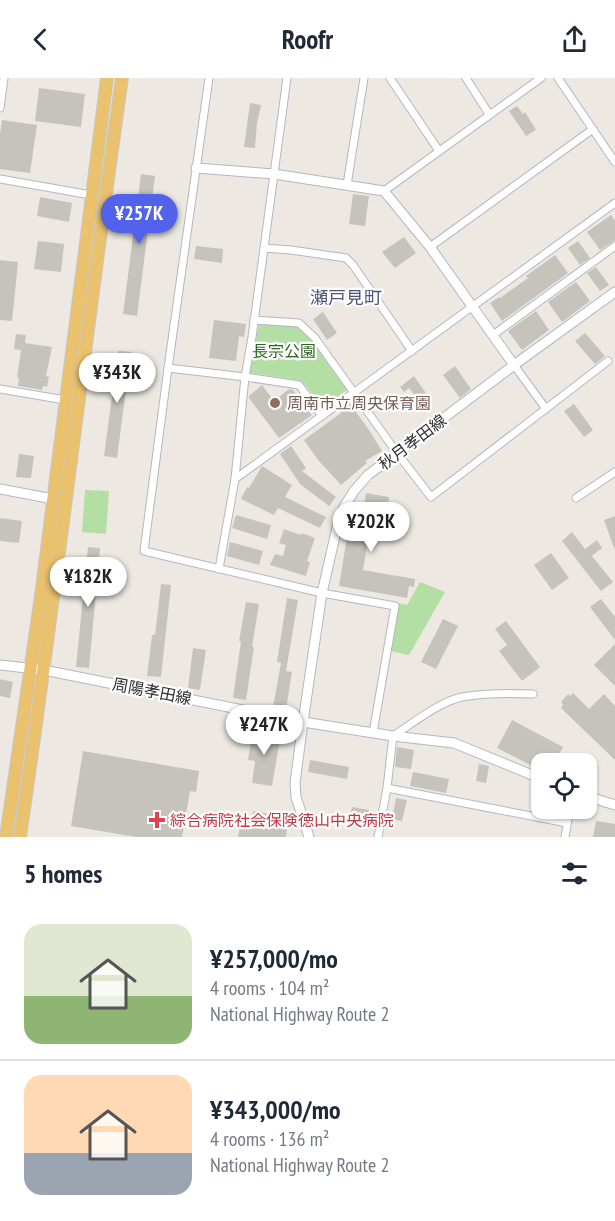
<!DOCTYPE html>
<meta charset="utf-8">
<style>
:root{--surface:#fff;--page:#f2f2f3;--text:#1f2937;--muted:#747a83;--line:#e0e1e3;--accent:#5262ea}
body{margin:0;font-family:"PT Sans Narrow","Noto Sans JP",sans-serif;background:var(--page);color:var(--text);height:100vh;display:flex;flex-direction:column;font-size:22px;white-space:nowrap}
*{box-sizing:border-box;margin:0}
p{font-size:20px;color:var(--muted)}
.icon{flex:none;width:33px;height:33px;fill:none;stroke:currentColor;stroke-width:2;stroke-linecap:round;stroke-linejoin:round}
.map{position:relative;height:759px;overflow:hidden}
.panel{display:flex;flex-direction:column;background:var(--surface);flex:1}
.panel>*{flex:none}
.controls{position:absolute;left:531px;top:675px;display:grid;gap:12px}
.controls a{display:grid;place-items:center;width:66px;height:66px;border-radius:12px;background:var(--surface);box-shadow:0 2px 4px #0004;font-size:30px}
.price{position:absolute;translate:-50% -51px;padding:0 14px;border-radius:21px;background:#fff;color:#222;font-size:20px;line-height:39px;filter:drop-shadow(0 2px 3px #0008)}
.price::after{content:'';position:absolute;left:50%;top:36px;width:18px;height:14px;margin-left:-9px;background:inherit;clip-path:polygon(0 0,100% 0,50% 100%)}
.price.current{background:var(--accent);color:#fff}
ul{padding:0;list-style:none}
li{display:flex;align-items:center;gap:18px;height:150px;padding:0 24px}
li+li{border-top:2px solid var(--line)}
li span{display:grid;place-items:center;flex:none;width:168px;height:120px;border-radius:18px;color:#555}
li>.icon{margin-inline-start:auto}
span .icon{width:72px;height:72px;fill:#fffc;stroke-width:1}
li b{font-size:26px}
h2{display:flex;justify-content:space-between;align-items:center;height:72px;padding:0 24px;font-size:26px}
header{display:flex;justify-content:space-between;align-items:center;height:78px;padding:0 24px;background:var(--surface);font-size:27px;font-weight:600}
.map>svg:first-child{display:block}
.green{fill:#b3dea4}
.building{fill:#c6c3bd}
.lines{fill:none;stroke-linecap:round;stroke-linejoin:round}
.minor-casing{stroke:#b5b6c0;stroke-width:9}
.tertiary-casing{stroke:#b5b6c0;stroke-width:11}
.trunk-casing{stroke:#c9c9c9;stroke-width:14}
.minor{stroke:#fff;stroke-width:7}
.tertiary{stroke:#fff;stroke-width:9}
.trunk{stroke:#eac16c;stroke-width:12}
.education-dot{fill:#8d6e63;stroke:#fff;stroke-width:2}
.health-dot{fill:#e0444e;stroke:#fff;stroke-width:2}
.labels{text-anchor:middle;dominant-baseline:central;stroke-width:4.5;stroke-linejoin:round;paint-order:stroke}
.park-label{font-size:16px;fill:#2b6622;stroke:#fff}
.education-label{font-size:16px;fill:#785e54;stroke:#fff;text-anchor:start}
.street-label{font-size:16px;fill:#2e2e2e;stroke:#fff}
.health-label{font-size:16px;fill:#be3a42;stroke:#fff;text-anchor:start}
.neighbourhood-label{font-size:18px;fill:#51557b;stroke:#fff}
</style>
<header><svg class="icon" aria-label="back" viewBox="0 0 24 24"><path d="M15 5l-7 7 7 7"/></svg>Roofr<svg class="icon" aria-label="share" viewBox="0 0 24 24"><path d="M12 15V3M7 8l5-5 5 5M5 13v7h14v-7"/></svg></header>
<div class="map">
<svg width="615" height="759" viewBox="0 0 615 759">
<rect width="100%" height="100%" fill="#ede9e2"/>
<!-- green -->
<g class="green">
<path d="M259,246L296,248L308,258L347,312L322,330L304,305L298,302L250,295Z"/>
<path d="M85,412L109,413L106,456L82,454Z"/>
<path d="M420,504L445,514L409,577L390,573L398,525L407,527Z"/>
</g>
<!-- building -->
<g class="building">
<path d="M39,10L85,16L81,49L35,43Z"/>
<path d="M250,25L261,27L257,45L255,70L244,69Z"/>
<path d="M517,28L523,36L525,34L536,52L526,58L509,33Z"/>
<path d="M2,42L37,47L30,95L0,91V56Z"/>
<path d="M141,96L155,98L137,238L123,236Z"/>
<path d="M353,116L369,118L365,148L349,146Z"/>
<path d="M40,119L72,125L69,144L37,138Z"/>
<path d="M611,137L615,143V162L600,172L587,154Z"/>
<path d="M404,159L416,175L395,190L382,174Z"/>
<path d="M38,163L64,166L61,194L34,191Z"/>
<path d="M578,163L590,180L580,187L568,170Z"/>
<path d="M196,168L223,171L222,185L194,181Z"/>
<path d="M555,177L568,195L502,243L490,225L499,219L500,220L528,200L526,198Z"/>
<path d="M0,182L18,184L12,243L0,242Z"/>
<path d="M596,189L609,207L600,213L587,195Z"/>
<path d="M576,204L590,223L562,244L548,224Z"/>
<path d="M536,233L549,252L522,272L508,253Z"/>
<path d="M323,234L337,255L327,262L313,241Z"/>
<path d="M214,242L246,246L244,259L239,258L236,283L209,280Z"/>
<path d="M585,255L605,278L595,286L575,263Z"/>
<path d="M16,256L26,257L25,265L52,269L46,298L49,299L47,309L43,308L42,312L18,308L19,300H17L21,272L14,271Z"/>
<path d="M118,273L131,274L117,380L104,378Z"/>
<path d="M455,288L471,311L460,320L443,297Z"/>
<path d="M414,298L428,318L420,324L409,310L404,314L400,309Z"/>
<path d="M262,307L274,323L289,311L293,312L312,337L279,360L249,320V318Z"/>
<path d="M350,326L369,352L382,373L365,383L367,385L341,407L318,382L304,362L341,335L340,333Z"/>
<path d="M574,326L593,352L584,359L564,333Z"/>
<path d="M291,368L306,390L302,393L336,419L329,428L300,406L280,376Z"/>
<path d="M19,376L34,378L31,400L16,399Z"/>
<path d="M262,388L292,407L285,419L326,439L320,450L278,430L274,437L241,421L247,409L249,410Z"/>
<path d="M366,415L389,419L388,428L405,431L404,437L385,434L384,445L377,444L374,462L368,461L363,492L415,501L414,509L409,508L407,520L339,508L348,453L353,454L357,434L366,441L370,437L364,431Z"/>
<path d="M236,437L271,447L267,461L232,450Z"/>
<path d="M615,438V470H614L604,442Z"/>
<path d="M0,440L22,443L19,465L0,463Z"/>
<path d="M284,451L301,457V455L315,460L307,483L310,484L306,498L270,487L275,476L283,478L286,467L279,465Z"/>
<path d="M572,454L585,471L597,462L602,470L592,478L613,504L601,513L562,463Z"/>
<path d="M230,464L263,473L259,487L227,478Z"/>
<path d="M88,469L100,470L89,590L76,589Z"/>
<path d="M551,475L569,500L552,512L534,487Z"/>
<path d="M161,506L171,507L161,599L147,598L152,557H155Z"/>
<path d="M287,520L298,522L286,593L292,594L286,632L273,629L281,585L277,584Z"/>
<path d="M601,521L615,539V562L590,529Z"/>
<path d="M246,524L259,526L252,569H254L246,622L233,620L241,563H239Z"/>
<path d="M443,541L458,548L436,591L421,584Z"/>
<path d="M506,543L540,589L522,603L499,573L507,567L495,551Z"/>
<path d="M615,566V608L594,587Z"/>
<path d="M193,570L206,572L200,612L188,610Z"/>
<path d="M0,601L13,604L10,620L0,618Z"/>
<path d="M573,615L589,631L604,616L615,628V682L561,630L563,627L561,624L568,616L570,618Z"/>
<path d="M512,642L563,669L554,686H542V693L497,670Z"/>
<path d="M253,651L281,655L272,708L252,705L255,683L248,682Z"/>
<path d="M397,669L414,672L411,691L395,689Z"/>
<path d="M83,673L199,693L196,714L190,713L182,759H136L71,748Z"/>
<path d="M310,682L349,689L347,701L308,694Z"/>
<path d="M479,686L489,688L486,705L476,703Z"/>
<path d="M413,694L449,701L446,715L410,708Z"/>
<path d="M396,720L407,722L402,743L392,741Z"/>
<path d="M352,729L369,732L367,745L349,741Z"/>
<path d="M253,733L276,737L275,740L288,742L286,759H238L242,736L252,738Z"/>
<path d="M596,743L615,746V759H593Z"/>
</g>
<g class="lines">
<defs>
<g id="minor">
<path d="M209,0L168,290L144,473L322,515L395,528L373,655"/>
<path d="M390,0L439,73"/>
<path d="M466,0L489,36"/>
<path d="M558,0L615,84"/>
<path d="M0,30L4,0"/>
<path d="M0,101L91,117"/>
<path d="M347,107L364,0"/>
<path d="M384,113L541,0"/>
<path d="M430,169L593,51"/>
<path d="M264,170L291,172L346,180L353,187L412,273"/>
<path d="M254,242L299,245L315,260L397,375L431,419L608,283"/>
<path d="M493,257L615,168"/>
<path d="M514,287L546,331"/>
<path d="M168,290L245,299L299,307L322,338"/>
<path d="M0,311L65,322"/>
<path d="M235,401L615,125"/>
<path d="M576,420L615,394"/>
<path d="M219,491L235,401L245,299L252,259L287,0"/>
<path d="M387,710L567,745"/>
<path d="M378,759L387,710L393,658C413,645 439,624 462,619C485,615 510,615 533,616"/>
<path d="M565,759L570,730"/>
</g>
<g id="tertiary">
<path d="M196,90L274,96L384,113L430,169L514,287"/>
<path d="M0,411L53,421"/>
<path d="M0,587L44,592L303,644L393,658L454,665L542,701"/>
<path d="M586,718L615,727"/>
<path d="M309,759L296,719L295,705L303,644L322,515L338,445L344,429L354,413L368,397L514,287L615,214"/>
</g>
<g id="trunk">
<path d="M6,759L41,518L107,0"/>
<path d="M20,759C57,506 86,253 122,0"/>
</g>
</defs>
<!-- minor casing -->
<use href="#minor" class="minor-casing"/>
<!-- tertiary casing -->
<use href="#tertiary" class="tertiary-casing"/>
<!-- trunk casing -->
<use href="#trunk" class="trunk-casing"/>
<!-- minor -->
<use href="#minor" class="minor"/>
<!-- tertiary -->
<use href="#tertiary" class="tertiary"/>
<!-- trunk -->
<use href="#trunk" class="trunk"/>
</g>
<!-- markers -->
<circle class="education-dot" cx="275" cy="325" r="6"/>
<path class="health-dot" d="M154 733h6v6h6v6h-6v6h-6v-6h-6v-6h6z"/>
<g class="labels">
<!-- park labels -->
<g class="park-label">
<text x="284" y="273">長宗公園</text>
</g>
<!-- education labels -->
<g class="education-label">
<text x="287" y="325">周南市立周央保育園</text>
</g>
<!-- street labels -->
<g class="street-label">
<text transform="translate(412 364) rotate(-37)">秋月孝田線</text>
<text transform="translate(152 613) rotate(11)">周陽孝田線</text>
</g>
<!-- health labels -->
<g class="health-label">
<text x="170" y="742">綜合病院社会保険徳山中央病院</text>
</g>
<!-- neighbourhood labels -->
<g class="neighbourhood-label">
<text x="346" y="219">瀬戸見町</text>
</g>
</g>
</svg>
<div class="controls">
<a><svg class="icon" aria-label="locate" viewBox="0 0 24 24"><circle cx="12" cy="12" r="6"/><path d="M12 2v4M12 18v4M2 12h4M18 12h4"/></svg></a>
</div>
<b class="price current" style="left:139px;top:167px">¥257K</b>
<b class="price" style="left:117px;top:326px">¥343K</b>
<b class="price" style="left:371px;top:475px">¥202K</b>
<b class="price" style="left:88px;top:530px">¥182K</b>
<b class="price" style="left:264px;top:678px">¥247K</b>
</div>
<section class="panel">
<h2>5 homes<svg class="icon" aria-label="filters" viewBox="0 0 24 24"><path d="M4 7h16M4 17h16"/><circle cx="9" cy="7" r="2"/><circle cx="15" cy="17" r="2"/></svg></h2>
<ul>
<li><span style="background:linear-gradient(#dfe7d0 60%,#8fb573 0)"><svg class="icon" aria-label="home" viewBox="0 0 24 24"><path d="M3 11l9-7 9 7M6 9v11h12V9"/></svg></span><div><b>¥257,000/mo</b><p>4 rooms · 104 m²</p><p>National Highway Route 2</p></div></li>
<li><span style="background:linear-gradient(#ffd9b3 65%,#9aa5b1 0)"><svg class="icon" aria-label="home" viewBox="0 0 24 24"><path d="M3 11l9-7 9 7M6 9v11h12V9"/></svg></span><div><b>¥343,000/mo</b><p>4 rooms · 136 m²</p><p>National Highway Route 2</p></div></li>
</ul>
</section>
